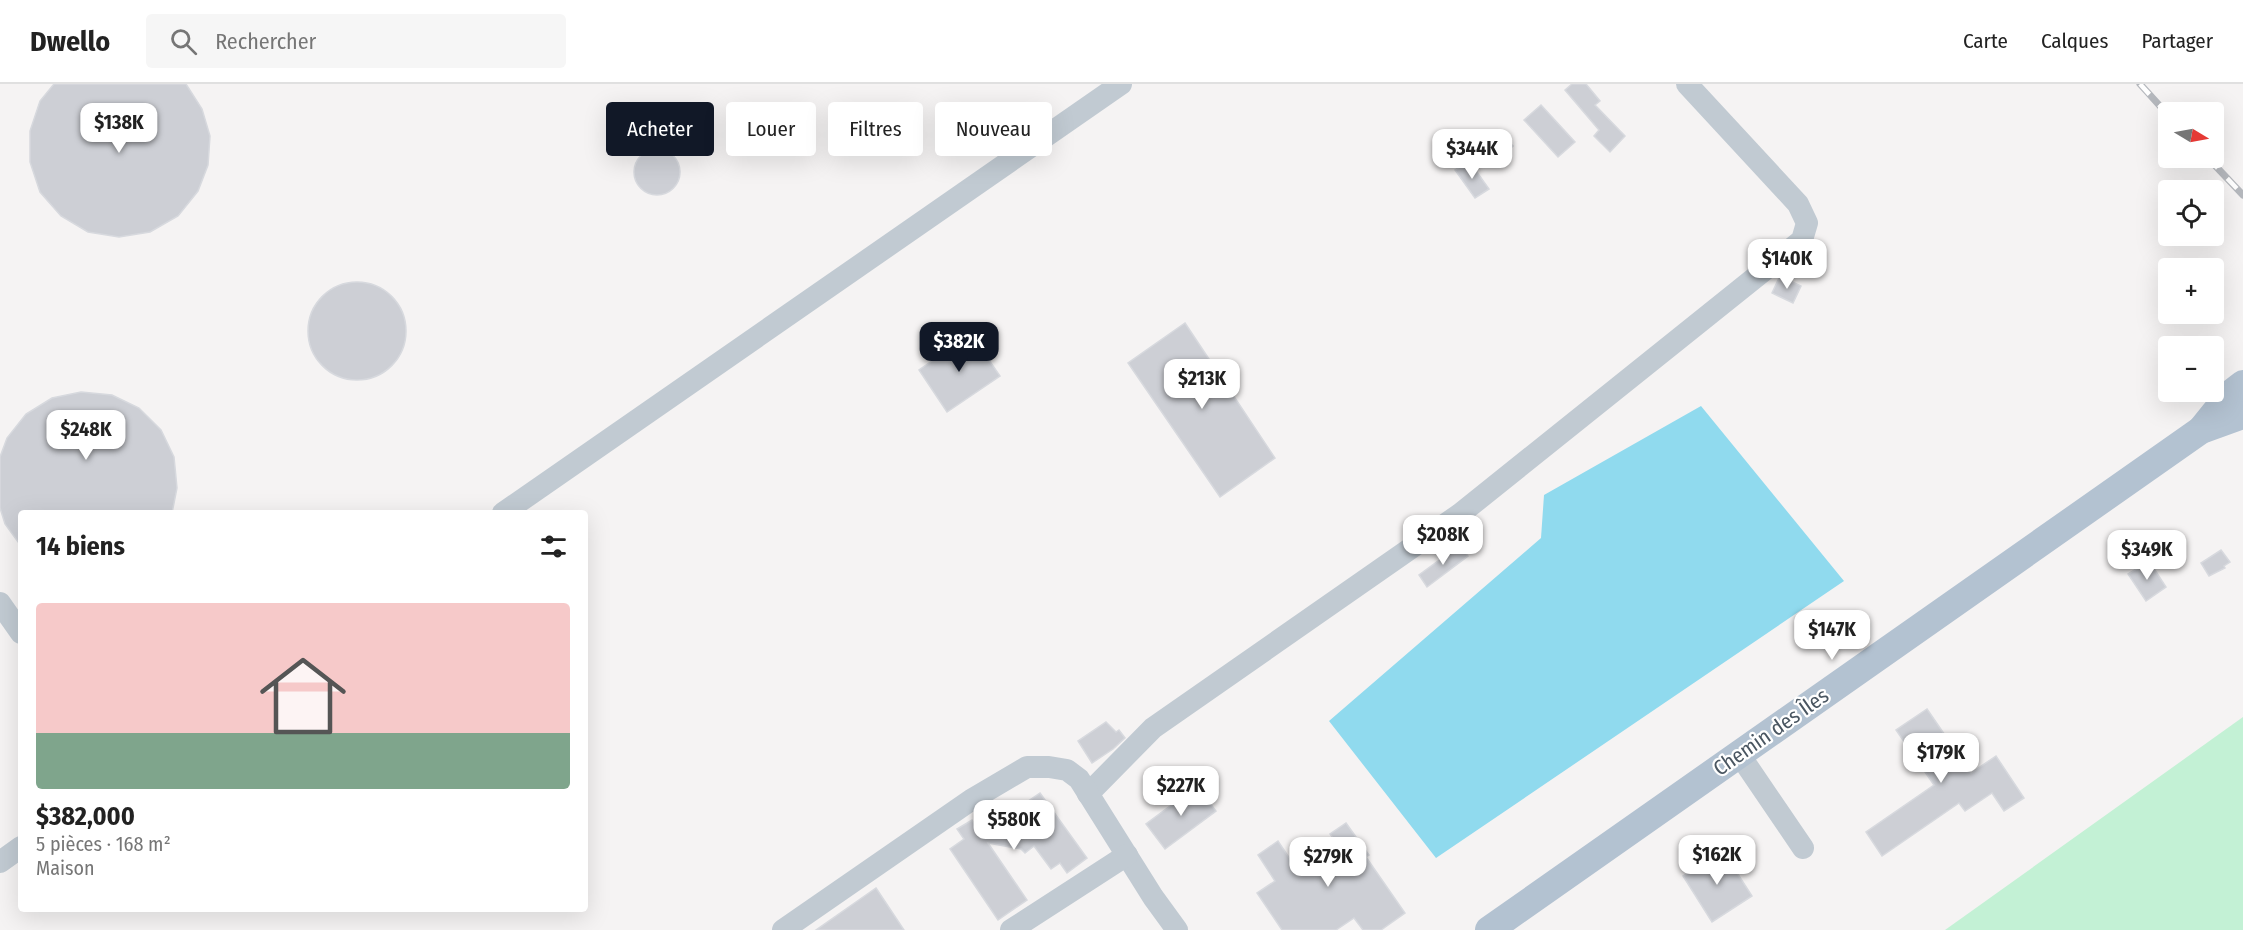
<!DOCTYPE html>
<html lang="fr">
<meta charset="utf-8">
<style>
:root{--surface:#fff;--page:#f6f6f6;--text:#222;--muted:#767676;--line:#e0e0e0;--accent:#111827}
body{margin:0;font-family:"Fira Sans Condensed",sans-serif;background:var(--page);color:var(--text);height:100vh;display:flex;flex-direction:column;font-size:22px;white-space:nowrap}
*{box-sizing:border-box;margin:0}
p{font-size:20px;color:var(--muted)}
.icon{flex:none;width:33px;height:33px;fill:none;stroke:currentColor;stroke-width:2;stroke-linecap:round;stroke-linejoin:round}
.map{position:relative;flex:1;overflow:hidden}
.sheet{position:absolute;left:18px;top:426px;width:570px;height:402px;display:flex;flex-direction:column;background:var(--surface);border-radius:6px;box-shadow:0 6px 24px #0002}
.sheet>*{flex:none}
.top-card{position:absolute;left:606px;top:18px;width:570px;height:54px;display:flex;gap:12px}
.needle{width:39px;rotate:100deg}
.buttons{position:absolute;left:2158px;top:18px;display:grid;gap:12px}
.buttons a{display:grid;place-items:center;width:66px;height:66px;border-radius:6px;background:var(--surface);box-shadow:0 6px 24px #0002;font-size:30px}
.price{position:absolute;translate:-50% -51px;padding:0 14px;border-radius:12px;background:#fff;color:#222;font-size:20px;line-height:39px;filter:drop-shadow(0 2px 3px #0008)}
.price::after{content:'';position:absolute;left:50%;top:36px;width:18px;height:14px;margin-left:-9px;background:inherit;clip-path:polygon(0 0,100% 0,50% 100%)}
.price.active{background:var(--accent);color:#fff}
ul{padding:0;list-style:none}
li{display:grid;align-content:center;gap:12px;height:318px;padding:0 18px}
li span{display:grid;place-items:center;height:186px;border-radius:6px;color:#555}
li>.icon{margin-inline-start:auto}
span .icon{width:108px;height:108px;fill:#fffc;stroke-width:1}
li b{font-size:26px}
h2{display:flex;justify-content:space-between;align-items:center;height:72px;padding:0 18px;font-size:26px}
.tag{padding:0 21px;border-radius:6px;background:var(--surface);box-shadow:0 6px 24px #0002;font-size:21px;line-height:54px}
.tag.active{background:var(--accent);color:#fff}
header{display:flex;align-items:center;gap:36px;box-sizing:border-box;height:84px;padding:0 30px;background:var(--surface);border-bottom:2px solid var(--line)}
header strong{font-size:28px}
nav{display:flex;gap:33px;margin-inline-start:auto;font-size:21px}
.search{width:420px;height:54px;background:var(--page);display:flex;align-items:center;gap:15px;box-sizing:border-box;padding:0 21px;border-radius:6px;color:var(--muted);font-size:22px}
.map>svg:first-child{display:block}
.green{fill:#c3f1d5}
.water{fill:#90daee}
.building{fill:#cdcfd5;stroke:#d7d9de;stroke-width:1.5}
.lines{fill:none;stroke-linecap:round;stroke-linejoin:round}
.minor{stroke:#c1cad2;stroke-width:22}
.major{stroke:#b3c2d1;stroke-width:28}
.rail-casing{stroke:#b5b8bd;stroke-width:7}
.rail{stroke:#fff;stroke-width:4.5;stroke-dasharray:14;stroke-linecap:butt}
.labels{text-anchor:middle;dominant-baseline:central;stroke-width:4.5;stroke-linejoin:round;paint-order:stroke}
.street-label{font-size:21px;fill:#4a5661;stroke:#fff}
</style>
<header>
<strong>Dwello</strong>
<div class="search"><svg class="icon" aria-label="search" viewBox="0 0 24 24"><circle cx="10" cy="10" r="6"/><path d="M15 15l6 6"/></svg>Rechercher</div>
<nav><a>Carte</a><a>Calques</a><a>Partager</a></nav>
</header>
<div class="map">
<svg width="2243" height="846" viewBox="0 0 2243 846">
<rect width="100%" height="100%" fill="#f5f3f3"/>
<!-- green -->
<path class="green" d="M2243,633V846H1945Z"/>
<!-- water -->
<path class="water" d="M1701,322L1844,497L1436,774L1329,637L1541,454L1544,411Z"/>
<!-- building -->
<g class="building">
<path d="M54,0H186L202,25L210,52L208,81L198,107L178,132L150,148L119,153L88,148L61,132L40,108L30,78V47L40,17Z"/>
<path d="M1572,0H1586L1600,17L1595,21L1625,52L1610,68L1594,52L1599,46L1565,6Z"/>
<path d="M1541,21L1575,58L1558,73L1524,36Z"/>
<path d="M1499,47L1513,62L1499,76L1484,60Z"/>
<circle cx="657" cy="88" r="23"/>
<path d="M1469,77L1489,105L1475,114L1455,86Z"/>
<path d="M1780,192L1801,202L1793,219L1772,209Z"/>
<circle cx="357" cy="247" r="49"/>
<path d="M1185,239L1275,374L1220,413L1128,279Z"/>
<path d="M971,250L1000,292L947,328L919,286Z"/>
<path d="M81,308L112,311L139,324L161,346L174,373L177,404L172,429H21V462L5,440L0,424V373L7,354L26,330L52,314Z"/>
<path d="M1460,461L1468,472L1427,503L1419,491Z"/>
<path d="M2221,466L2230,478L2224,482L2225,484L2209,492L2201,479Z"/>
<path d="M2149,477L2166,503L2146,517L2128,490Z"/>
<path d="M1927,625L1971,689L1996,672L2024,714L2004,727L1992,709L1965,727L1959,719L1882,772L1866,748L1934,701L1896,646Z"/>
<path d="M1106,638L1116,648L1119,646L1125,654L1113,665L1092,679L1078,657Z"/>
<path d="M1197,702L1216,727L1165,765L1146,740Z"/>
<path d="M1040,709L1087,774L1067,789L1060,779L1051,785L1034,762L1025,769L1021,765L988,759L1027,816L998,836L950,765L964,755L957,745L972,736L980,748L1007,728L1008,731Z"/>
<path d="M1346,739L1369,771L1366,773L1405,829L1381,846H1363L1354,834L1336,846H1282L1257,809L1275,797L1258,771L1278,757L1294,781L1333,754L1330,750Z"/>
<path d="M1723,767L1752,812L1712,838L1683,792Z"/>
<path d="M876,804L904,846H816Z"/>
</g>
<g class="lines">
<!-- minor -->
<g class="minor">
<path d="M503,429L1121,0"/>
<path d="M0,519L21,549"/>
<path d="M1739,670L1803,764"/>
<path d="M1088,710L1153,644L1460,430L1802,156L1807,139L1798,120L1687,0"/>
<path d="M0,778L21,763"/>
<path d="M783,846L971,716L1027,683H1049L1067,686L1079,695L1153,813L1177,846"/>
<path d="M1011,846L1127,771"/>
</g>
<!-- major -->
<g class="major">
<path d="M2201,346L2230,310L2243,300"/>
<path d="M1489,846L2201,346L2243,331"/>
</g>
<defs>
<g id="rail">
<path d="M2140,0L2169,32"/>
<path d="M2208,74L2243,111"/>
</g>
</defs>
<!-- rail casing -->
<use href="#rail" class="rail-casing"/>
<!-- rail -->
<use href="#rail" class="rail"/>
</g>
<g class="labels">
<!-- street labels -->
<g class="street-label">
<text transform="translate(1771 648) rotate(-35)">Chemin des Îles</text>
</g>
</g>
</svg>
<div class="buttons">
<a><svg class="needle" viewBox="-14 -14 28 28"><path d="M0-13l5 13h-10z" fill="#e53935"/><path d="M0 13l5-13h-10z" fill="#767676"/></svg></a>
<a><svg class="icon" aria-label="locate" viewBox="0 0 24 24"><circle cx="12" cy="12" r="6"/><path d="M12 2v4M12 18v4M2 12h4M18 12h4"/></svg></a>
<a>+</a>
<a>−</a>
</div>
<b class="price" style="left:119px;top:70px">$138K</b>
<b class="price" style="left:1472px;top:96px">$344K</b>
<b class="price" style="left:1787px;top:206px">$140K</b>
<b class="price active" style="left:959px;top:289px">$382K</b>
<b class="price" style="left:1202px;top:326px">$213K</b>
<b class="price" style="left:86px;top:377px">$248K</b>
<b class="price" style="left:1443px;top:482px">$208K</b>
<b class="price" style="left:2147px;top:497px">$349K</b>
<b class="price" style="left:1832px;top:577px">$147K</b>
<b class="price" style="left:1941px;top:700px">$179K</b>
<b class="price" style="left:1181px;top:733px">$227K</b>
<b class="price" style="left:1014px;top:767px">$580K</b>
<b class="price" style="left:1717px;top:802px">$162K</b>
<b class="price" style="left:1328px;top:804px">$279K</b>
<div class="top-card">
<a class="tag active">Acheter</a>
<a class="tag">Louer</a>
<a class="tag">Filtres</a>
<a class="tag">Nouveau</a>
</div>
<section class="sheet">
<h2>14 biens<svg class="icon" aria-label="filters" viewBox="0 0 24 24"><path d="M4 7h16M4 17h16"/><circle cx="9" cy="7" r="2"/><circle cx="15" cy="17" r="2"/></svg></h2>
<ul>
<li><span style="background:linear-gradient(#f6c9c9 70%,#7fa58c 0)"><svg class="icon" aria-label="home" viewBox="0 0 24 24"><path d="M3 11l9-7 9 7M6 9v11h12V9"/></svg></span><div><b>$382,000</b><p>5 pièces · 168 m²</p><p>Maison</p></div></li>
</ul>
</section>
</div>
